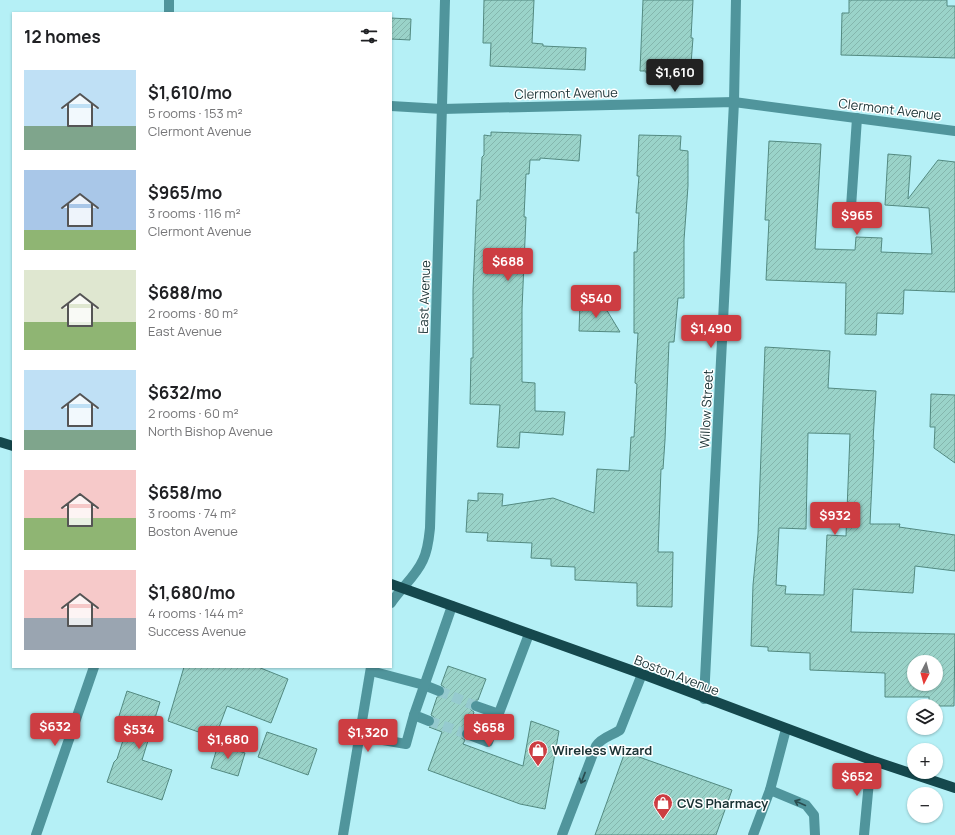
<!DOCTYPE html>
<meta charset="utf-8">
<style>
:root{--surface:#fff;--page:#f2f2f2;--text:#202124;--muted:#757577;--accent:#cd3d42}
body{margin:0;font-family:Manrope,sans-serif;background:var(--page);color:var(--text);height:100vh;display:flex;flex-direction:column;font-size:15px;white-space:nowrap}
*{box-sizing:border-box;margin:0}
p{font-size:13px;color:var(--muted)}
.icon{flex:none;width:22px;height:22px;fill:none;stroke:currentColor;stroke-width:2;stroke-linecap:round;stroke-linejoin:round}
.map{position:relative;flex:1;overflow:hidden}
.drawer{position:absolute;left:12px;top:12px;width:380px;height:656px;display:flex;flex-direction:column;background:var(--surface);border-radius:0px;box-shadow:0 1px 3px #0004}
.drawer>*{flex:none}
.needle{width:26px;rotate:186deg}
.fabs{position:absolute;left:907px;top:655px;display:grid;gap:8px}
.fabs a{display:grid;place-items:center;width:36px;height:36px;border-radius:50%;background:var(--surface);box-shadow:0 1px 3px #0004;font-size:20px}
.price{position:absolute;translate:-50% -34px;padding:0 9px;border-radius:4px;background:var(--accent);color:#fff;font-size:13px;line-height:26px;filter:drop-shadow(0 1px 2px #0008)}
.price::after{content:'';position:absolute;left:50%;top:24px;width:12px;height:9px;margin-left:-6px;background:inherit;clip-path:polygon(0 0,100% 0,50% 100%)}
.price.active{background:#222;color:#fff}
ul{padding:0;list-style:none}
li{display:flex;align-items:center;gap:12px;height:100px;padding:0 12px}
li span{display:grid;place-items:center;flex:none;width:112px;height:80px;border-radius:0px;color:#555}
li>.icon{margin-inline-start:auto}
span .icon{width:48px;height:48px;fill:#fffc;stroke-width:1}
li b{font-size:17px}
h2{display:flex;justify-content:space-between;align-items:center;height:48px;padding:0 12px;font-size:17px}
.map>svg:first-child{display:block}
.building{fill:url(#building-hatch);stroke:#538a81;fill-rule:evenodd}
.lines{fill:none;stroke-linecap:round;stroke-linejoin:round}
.minor-tunnel{stroke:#96cacf;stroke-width:10;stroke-dasharray:10 5;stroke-linecap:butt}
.minor{stroke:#50959c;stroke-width:10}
.major{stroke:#15484d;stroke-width:10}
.oneway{stroke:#284b4e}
.labels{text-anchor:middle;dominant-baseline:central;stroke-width:3;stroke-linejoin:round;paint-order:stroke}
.street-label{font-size:13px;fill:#1a3234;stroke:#fff}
.poi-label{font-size:13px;font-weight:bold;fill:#1a3234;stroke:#fff;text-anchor:start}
</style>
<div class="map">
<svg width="955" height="835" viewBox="0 0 955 835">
<defs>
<pattern id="building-hatch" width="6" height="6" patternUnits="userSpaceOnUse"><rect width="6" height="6" fill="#9ad3c9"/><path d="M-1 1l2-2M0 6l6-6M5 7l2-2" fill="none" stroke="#84b6ad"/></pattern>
</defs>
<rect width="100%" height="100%" fill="#b5f0f6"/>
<!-- building -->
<g class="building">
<path d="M484,0H534L532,43L543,44V46L586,48L585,70L490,66L491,43H483Z"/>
<path d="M643,0H693L691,38H693L691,64L684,63L683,76L646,73V71H640Z"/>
<path d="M849,0H947V6H955V58L841,55L842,13H849Z"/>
<path d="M391,18L411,19L410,40L391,39Z"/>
<path d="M491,132L581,135L579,161L540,158V160H530L529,174H526L524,217H526L522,309V382L535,383V411L565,412L563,435L520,432L519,448L497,447L500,405L470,404L471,358H473V290L477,200H480L482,157L484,155V135L491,136Z"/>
<path d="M639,135L681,136L680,150L688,151V186L684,240V298H678L674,342H669L665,440L663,469H661L658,552H673L672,607L637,606V583L575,580V567L551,566V559L531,558L532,543L487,541L488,533L466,532L468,500L478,501V493L503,494L502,506L553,498L594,513L597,469L629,471L631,437H634L637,384L635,383L638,333H634V252H637L639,213H636L639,176H637Z"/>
<path d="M769,141L821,144L815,249L855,250L856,237L882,238L881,252L932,254L929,208L885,205L888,154L911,156L908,199L938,160L955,162V292L904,290L903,314L877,313L876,335L845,334L846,283L766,280L769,220H765Z"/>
<path d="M580,303L603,304L620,332L579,331Z"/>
<path d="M765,347L830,351L828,388L876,391L873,440H874L870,524H900L899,527L955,535V571L915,566L913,593L853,589L851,632L955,634L954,706H929V697H885V673L810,670V653L768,651V647L751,646L753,585L758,534ZM808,433L850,434L846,536L827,535L824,595L785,594L786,586L776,585L779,528L806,529ZM914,662H936V684H914Z"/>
<path d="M931,394L955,395V463L934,448L935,427H930Z"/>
<path d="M448,666L486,679L478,700L472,701L470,704L471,710L474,712L469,728L463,729L461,732L462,738L465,740L463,744L523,766L531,721L559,731L545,809L520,804L428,770L442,732L429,727L433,726L435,723L434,717L431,715L437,697L443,696L445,693L444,687L441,685Z"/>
<path d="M184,667H258L288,679L271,723L227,706L215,738L168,721Z"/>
<path d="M127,691L160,702L142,760L172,770L162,800L107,782L114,762L117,759L128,725L123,724L124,721L118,719Z"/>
<path d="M267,732L317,749L308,775L258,757Z"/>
<path d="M218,745L245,753L238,776L211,768Z"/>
<path d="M625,752L732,790L716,835H595Z"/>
</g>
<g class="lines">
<!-- minor-tunnel -->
<g class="minor-tunnel">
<path d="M439,691L476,706"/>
<path d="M429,721L467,734"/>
</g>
<!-- minor -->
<g class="minor">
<path d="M169,13V0"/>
<path d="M391,106L442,109L734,102L955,131"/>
<path d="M850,222L857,118"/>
<path d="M391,603C401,588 416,576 423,560C428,550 429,538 430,528L445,0"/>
<path d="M371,671L424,685L439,691"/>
<path d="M704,699L734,102L736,0"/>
<path d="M476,706L499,714"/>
<path d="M429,721L414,715L452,606"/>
<path d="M467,734L488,742L529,634"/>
<path d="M360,736L406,744L414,715"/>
<path d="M770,790L786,729"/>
<path d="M36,835L94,667"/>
<path d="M343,835L371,667"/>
<path d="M562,835L596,746C602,737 611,736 620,730L642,674"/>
<path d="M753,835L770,790L806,805L814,815L815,835"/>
<path d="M864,835L871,760"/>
</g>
<!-- major -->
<g class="major">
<path d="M0,442L13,446"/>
<path d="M391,584L642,674L871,760L955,788"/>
</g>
</g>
<!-- one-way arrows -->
<defs><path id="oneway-shaft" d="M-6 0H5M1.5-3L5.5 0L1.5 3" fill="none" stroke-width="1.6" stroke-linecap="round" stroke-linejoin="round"/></defs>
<g class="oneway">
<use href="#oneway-shaft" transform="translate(583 778) rotate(111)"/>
<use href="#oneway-shaft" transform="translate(800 803) rotate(-156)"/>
</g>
<!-- icons -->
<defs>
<symbol id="shop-pin" viewBox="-11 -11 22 30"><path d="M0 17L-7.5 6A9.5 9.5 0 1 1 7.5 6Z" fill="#cd3d42" stroke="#fff"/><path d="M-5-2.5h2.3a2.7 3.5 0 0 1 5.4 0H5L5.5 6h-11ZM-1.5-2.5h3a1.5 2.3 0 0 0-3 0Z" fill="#fff"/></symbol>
</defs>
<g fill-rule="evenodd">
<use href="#shop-pin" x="527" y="739" width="22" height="30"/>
<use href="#shop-pin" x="652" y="792" width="22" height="30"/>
</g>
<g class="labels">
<!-- street labels -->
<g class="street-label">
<text transform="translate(566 93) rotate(-1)">Clermont Avenue</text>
<text transform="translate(890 109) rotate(7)">Clermont Avenue</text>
<text transform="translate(424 297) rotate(-88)">East Avenue</text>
<text transform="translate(706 409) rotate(-87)">Willow Street</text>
<text transform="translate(677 675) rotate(21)">Boston Avenue</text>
</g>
<!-- poi labels -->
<g class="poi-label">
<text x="552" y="750">Wireless Wizard</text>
<text x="677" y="803">CVS Pharmacy</text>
</g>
</g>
</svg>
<div class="fabs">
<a><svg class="needle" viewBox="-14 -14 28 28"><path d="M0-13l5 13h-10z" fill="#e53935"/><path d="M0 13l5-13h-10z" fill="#757577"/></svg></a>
<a><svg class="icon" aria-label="layers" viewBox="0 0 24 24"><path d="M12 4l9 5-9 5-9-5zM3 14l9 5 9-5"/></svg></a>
<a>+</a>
<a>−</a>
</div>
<b class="price active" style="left:675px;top:93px">$1,610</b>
<b class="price" style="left:857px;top:236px">$965</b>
<b class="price" style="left:508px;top:282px">$688</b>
<b class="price" style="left:596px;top:319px">$540</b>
<b class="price" style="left:711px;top:349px">$1,490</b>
<b class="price" style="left:835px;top:536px">$932</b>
<b class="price" style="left:55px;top:747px">$632</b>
<b class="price" style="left:489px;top:748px">$658</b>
<b class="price" style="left:139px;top:750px">$534</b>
<b class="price" style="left:368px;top:753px">$1,320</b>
<b class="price" style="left:228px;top:760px">$1,680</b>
<b class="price" style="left:857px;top:797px">$652</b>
<section class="drawer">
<h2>12 homes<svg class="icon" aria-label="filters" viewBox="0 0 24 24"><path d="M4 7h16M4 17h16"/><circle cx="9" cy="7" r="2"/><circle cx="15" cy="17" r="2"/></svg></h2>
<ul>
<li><span style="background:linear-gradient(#bfe0f5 70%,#7fa58c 0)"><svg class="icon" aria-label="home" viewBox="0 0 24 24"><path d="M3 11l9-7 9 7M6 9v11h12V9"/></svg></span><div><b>$1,610/mo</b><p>5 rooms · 153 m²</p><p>Clermont Avenue</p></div></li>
<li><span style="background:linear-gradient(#a9c7e8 75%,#8fb573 0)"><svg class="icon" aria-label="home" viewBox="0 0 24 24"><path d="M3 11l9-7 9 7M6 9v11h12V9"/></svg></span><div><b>$965/mo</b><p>3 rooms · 116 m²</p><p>Clermont Avenue</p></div></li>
<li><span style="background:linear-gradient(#dfe7d0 65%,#8fb573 0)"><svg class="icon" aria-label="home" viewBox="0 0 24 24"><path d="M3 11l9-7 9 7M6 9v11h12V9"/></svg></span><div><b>$688/mo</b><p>2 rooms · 80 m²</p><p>East Avenue</p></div></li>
<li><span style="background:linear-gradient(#bfe0f5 75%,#7fa58c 0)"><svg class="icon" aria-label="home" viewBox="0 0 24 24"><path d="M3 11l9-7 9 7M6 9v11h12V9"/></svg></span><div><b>$632/mo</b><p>2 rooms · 60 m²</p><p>North Bishop Avenue</p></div></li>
<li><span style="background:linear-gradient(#f6c9c9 60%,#8fb573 0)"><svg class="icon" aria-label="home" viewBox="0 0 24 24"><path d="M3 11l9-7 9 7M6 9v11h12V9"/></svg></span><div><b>$658/mo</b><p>3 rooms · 74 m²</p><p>Boston Avenue</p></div></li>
<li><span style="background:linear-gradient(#f6c9c9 60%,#9aa5b1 0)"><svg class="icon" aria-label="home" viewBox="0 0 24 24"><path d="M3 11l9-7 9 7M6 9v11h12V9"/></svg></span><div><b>$1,680/mo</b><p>4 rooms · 144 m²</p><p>Success Avenue</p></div></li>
</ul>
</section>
</div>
